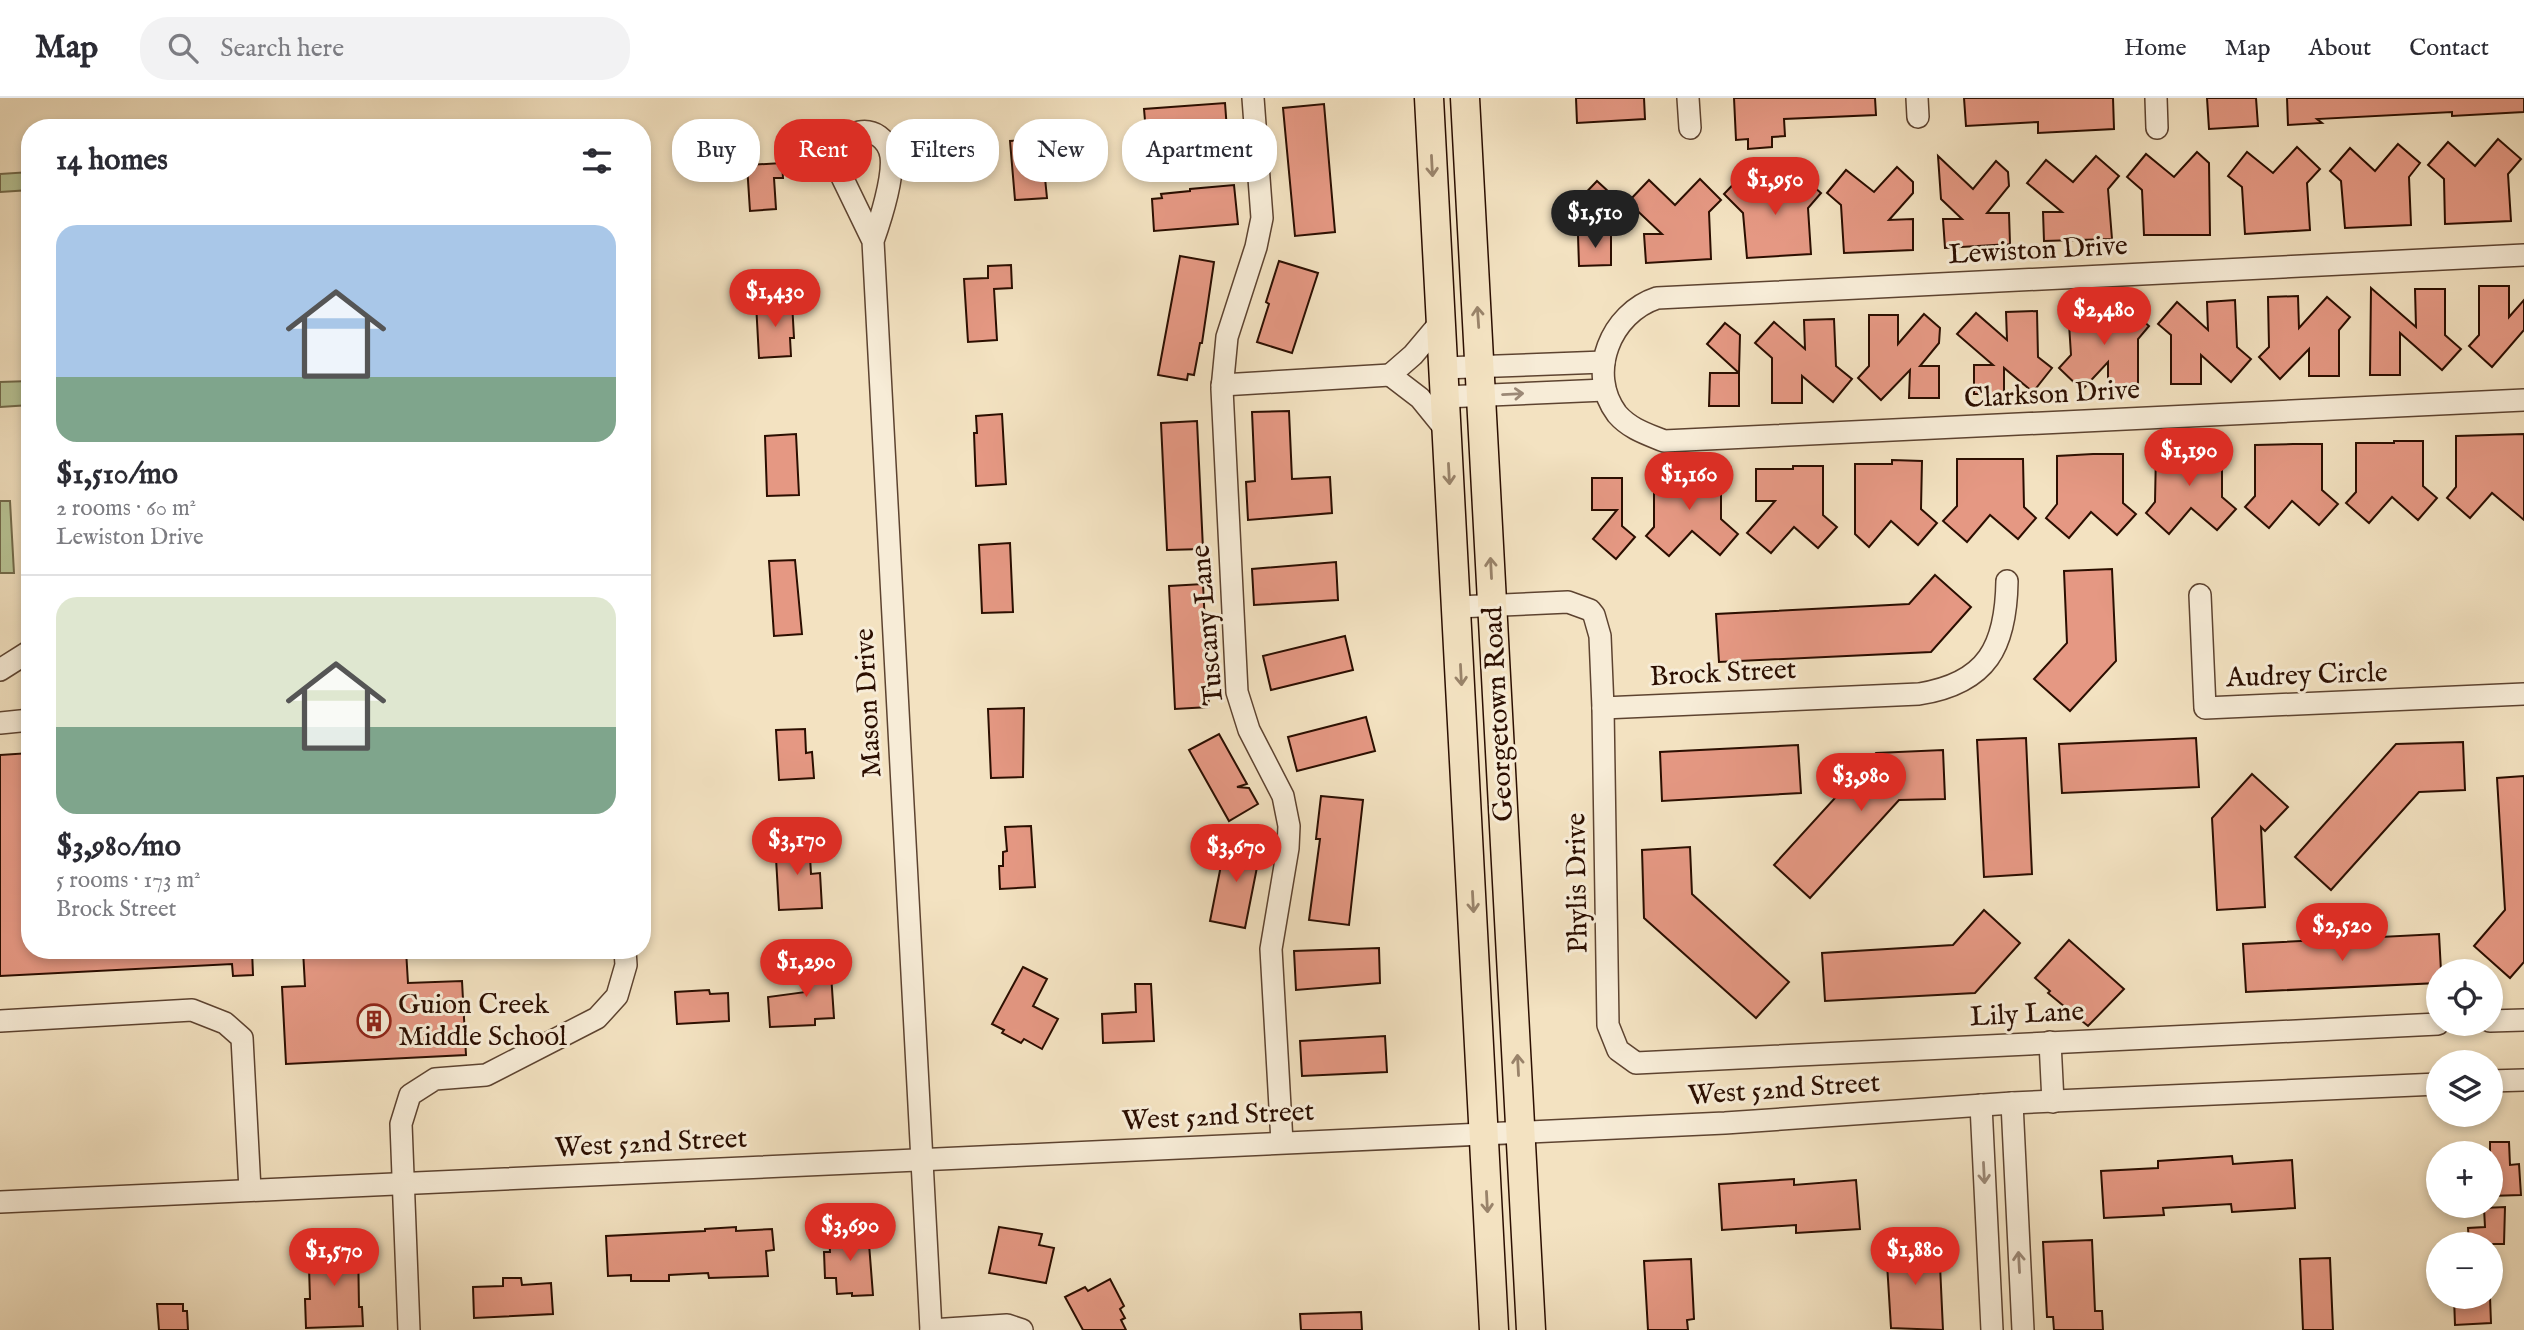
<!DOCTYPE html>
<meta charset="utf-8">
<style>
:root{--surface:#fff;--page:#f2f2f3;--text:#2b2b33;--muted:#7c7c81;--line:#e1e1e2;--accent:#d93025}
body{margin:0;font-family:"IM FELL English",serif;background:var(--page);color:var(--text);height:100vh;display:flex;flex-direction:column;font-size:26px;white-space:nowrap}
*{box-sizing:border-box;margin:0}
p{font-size:23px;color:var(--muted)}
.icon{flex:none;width:38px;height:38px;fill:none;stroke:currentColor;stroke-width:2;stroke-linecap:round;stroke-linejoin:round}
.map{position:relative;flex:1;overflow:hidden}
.side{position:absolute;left:21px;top:21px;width:630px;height:840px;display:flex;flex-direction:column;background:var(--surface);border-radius:28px;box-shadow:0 4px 10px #0003}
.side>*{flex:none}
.guide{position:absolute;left:672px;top:21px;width:665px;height:63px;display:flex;gap:14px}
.tools{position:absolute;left:2426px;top:861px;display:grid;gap:14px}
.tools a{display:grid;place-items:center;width:77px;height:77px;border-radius:50%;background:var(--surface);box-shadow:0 4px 10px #0003;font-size:35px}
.price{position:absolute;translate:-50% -60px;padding:0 16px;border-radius:24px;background:var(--accent);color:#fff;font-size:23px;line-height:46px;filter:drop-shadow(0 2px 4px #0008)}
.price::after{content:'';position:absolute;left:50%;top:42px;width:21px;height:16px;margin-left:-10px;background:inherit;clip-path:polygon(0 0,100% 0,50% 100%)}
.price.selected{background:#222;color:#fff}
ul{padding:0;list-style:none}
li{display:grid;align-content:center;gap:14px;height:371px;padding:0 35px}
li+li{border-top:2px solid var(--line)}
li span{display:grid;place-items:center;height:217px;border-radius:21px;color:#555}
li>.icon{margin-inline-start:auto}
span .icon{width:126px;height:126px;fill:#fffc;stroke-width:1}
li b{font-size:30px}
h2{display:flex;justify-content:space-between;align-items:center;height:84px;padding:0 35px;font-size:30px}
.pill{padding:0 24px;border-radius:28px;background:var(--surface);box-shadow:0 4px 10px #0003;font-size:24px;line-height:63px}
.pill.selected{background:var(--accent);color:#fff}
header{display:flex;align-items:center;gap:42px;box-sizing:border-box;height:98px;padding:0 35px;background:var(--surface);border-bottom:2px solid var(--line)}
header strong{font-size:33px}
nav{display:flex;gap:38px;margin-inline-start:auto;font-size:24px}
.search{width:490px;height:63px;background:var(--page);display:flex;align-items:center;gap:18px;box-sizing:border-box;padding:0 24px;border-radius:28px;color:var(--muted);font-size:26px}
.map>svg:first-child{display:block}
.green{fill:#b8c495;stroke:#72694a;stroke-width:2}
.building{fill:#e59883;stroke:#2b0e00;stroke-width:2}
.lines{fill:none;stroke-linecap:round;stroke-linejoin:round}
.minor-casing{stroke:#5d4330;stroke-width:24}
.major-casing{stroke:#2b0e00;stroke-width:31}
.minor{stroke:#f7ecd7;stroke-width:21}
.major{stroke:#f3e2c1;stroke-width:28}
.oneway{stroke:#99836a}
.oneway2{stroke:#9b8876}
.labels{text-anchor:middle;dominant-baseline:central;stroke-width:6;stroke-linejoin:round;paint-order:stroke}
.street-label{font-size:28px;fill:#2b0e00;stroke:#f7ecd7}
.poi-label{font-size:28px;fill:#2b0e00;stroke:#f7ecd7;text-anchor:start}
</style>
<header>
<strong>Map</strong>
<div class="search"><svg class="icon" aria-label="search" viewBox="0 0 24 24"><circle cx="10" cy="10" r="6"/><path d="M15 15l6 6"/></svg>Search here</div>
<nav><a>Home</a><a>Map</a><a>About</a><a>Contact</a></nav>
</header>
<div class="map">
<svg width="2524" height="1232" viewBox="0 0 2524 1232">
<rect width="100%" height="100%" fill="#f3e2c1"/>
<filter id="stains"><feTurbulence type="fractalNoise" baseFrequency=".00286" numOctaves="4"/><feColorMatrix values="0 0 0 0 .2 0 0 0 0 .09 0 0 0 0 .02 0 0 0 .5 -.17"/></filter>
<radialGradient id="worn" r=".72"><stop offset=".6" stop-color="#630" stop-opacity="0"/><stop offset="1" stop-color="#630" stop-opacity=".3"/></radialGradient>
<!-- green -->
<g class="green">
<path d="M30,74V92L0,94V76Z"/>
<path d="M30,283V307L0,309V284Z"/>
<path d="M0,403H10L14,475H0Z"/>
</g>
<!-- building -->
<g class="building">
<path d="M1576,0H1644L1645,21L1577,25Z"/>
<path d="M1734,0H1875L1876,17L1784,21L1785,38L1772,39V49L1748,51V41L1736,42Z"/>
<path d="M1964,0H2113L2114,31L2038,35V24L1966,28Z"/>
<path d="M2207,0H2256L2258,28L2209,31Z"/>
<path d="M2287,0H2524V14L2452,18V14L2317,21L2322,25L2288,27Z"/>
<path d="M1225,5L1227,32L1219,33L1220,41L1147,46L1144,11Z"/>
<path d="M1324,6L1335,134L1295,138L1283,10Z"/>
<path d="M1063,39L1065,68H1061V79L1045,80L1047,100L1015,102L1010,43Z"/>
<path d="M2498,41L2521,61L2508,76L2511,123L2445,126L2444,81L2428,67L2448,44L2475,68Z"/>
<path d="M2398,46L2420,65L2409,79L2411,127L2345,130L2341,83L2330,73L2350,50L2375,73Z"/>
<path d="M2297,49L2320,71L2307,85L2310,132L2245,136L2242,89L2228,78L2247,54L2273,75Z"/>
<path d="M2197,54L2209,65L2210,137H2144L2142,92L2127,79L2146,56L2174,79Z"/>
<path d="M1938,58L1973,91L1996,63L2008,74L2009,88L1987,115H2009L2010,146L1945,150L1943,121H1962L1941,101Z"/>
<path d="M2096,58L2119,78L2108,91L2112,141L2044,143L2043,114H2062L2027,85L2046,62L2073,84Z"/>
<path d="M782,65L783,80H774L776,111L750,113L747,67Z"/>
<path d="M1897,69L1913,84V95L1889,122L1913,121V152L1844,155L1841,107L1827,95L1846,72L1874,94Z"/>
<path d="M1745,74L1772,102L1797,74L1821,95L1808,110L1811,156L1747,160L1743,115L1724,96Z"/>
<path d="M1700,81L1721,102L1709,114L1711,161L1646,165L1644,136H1662L1628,104L1649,82L1675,107Z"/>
<path d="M1597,83L1610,95V115L1600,126L1577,104Z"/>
<path d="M1234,87L1238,126L1154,133L1152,101L1162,100L1161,96L1190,93V91Z"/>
<path d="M1578,137H1611V167L1579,168Z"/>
<path d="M1180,158L1214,164L1202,245H1200L1194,277L1188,276L1187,282L1158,277Z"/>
<path d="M1279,163L1318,175L1292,255L1257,244L1269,206L1266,204Z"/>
<path d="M1011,167L1012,190L994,191L997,242L968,244L964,181L988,180V168Z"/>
<path d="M2479,188H2509V219L2524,202V232L2492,269L2469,248L2479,237Z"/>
<path d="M2371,190L2416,229L2415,191H2445V237L2461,251L2442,272L2400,235V277H2370Z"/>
<path d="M2298,198L2299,230L2327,199L2350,219L2339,232V278H2309V251L2280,281L2259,259L2269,249L2268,199Z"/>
<path d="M2235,202L2237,249L2251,261L2231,284L2201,257V286H2171V237L2158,226L2177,204L2208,232L2207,204Z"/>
<path d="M788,203V205L792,204L794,240H790L791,258L759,260L756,205Z"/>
<path d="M2099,208L2101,237L2126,208L2149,228L2138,241V289H2108V264L2082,292L2059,270L2071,257L2068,210Z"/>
<path d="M2037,213L2038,259L2052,270L2033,294L2004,270V296H1974V267H1993L1957,236L1976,215L2007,242L2006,214Z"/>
<path d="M1924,216L1940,230L1939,245L1920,268H1939V300H1909L1910,272L1881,302L1858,280L1869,268V217H1898V246Z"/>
<path d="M1834,221L1836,268L1852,281L1833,304L1802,278V305H1772V260L1755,245L1774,224L1805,251L1804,222Z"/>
<path d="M1725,225L1740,237L1739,275L1707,246Z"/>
<path d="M1710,275H1739V308H1709Z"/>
<path d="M1289,313L1292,381L1330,379L1332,415L1248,422L1246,384L1255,383L1252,314Z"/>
<path d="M1002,316L1006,386L976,388L974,335H977L976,318Z"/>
<path d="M1197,323L1203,451L1167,452L1161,325Z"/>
<path d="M796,336L799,397L767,398L765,338Z"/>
<path d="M2524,336V422L2492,395L2470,420L2447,400L2456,389V338Z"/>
<path d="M2394,343H2423V388L2437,400L2418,422L2392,399L2369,425L2346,405L2356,394V345H2394Z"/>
<path d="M2293,346H2322V392L2338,406L2319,427L2292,403L2269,430L2245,409L2255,398V347Z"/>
<path d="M2192,352H2222V399L2236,411L2217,432L2191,410L2169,436L2146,415L2155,404L2156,354H2192Z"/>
<path d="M2093,356H2123V405L2136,416L2117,437L2091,414L2069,440L2046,420L2057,406V358Z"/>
<path d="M1957,361H2023L2024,409L2036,420L2018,441L1990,417L1967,444L1943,423L1957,408Z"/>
<path d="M1892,362L1922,363L1921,411L1937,425L1918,447L1891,423L1869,449L1855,436V366H1892Z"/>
<path d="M1793,368H1823V417L1837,429L1818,450L1794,429L1771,455L1747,435L1775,403H1756V371H1793Z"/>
<path d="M1692,375H1721V421L1738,436L1720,457L1692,433L1669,458L1646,438L1654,429V378H1692Z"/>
<path d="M1592,380H1622V428L1635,439L1616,461L1593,441L1617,412H1592Z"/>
<path d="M1010,445L1013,514L982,515L979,447Z"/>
<path d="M795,462L802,536L774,538L769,463Z"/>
<path d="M1336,464L1338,502L1254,507L1252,471Z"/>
<path d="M2112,471L2116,563L2070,613L2034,581L2067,545L2064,473Z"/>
<path d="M1935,477L1971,509L1931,554L1719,564L1716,516L1909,506Z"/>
<path d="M1203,486L1209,609L1175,611L1169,488Z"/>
<path d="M1345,538L1353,572L1271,592L1263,558Z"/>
<path d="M1024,610L1023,679L991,680L988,611Z"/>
<path d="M1366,619L1375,653L1297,673L1288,639Z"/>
<path d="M805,631L806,655L812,654L814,680L779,682L776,632Z"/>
<path d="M1219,636L1247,686L1237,689L1249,690L1258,706L1229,723L1189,652Z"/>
<path d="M2026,640L2032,776L1984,779L1977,642Z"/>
<path d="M2196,640L2199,689L2062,695L2059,646Z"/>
<path d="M2463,644L2465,692L2419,694L2331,792L2295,759L2396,646Z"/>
<path d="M1798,647L1801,695L1662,703L1660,654Z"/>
<path d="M1943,652L1945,701L1899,702L1810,800L1774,767L1876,655Z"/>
<path d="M30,655V852H252L253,877L233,878L232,866L0,878V657Z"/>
<path d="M2252,676L2288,709L2265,733L2261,729L2265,809L2217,812L2212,720Z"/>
<path d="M2524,678V864L2510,880L2474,848L2505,812L2497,680Z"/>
<path d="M1321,698L1363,702L1349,827L1309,822L1320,741H1316Z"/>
<path d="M1031,728L1035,789L1000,791L999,768H1003V754L1007,753L1005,729Z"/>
<path d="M809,741L811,776L820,775L822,810L779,812L775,743Z"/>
<path d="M1226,742L1261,749L1245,830L1210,823Z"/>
<path d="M1690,749L1692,796L1789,884L1756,920L1644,820L1642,752Z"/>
<path d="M1984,812L2020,845L1975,895L1825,903L1822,855L1953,847Z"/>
<path d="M2439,836L2441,873H2438V885L2246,894L2243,846Z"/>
<path d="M2069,842L2124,891L2088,928L2048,895L2050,893L2035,880Z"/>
<path d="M1379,850L1380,885L1296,892L1294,853Z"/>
<path d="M303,852H406L408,885L462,883L466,957L286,966L282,889L305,888Z"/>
<path d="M830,861L834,920L815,921V927L770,929L768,899L806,894L805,862Z"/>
<path d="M1023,869L1047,881L1033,908L1058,921L1042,951L1024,941L1021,945L1002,935L1004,932L992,926Z"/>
<path d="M1135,886H1151L1154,943L1103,945L1102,916L1136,914Z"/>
<path d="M709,892L710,896L728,895L729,923L677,926L675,894Z"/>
<path d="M1385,938L1387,974L1302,978L1300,943Z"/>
<path d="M2490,1044H2509L2510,1067L2519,1066L2521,1097L2490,1098Z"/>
<path d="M2232,1058L2233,1066L2292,1062L2295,1110L2232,1114L2231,1106L2163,1110L2164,1117L2104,1120L2101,1073L2158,1070V1063Z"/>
<path d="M1794,1081V1087L1856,1082L1860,1131L1796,1135V1127L1722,1132L1719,1086Z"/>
<path d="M2505,1109L2504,1146H2469L2468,1130L2485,1129L2484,1110Z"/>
<path d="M736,1129V1133L772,1131L774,1152L766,1153L768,1178L709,1180L708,1175L669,1177V1183H631V1177L608,1178L606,1138L705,1133V1131Z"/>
<path d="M999,1129L1042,1136L1039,1147L1054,1150L1046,1185L989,1175Z"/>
<path d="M868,1133L873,1197L852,1198V1195L837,1196L836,1180H825L824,1154H830L829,1135Z"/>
<path d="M2092,1142L2095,1213H2102L2103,1232H2054L2053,1219H2047L2043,1144Z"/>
<path d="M358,1146L359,1209H362L363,1228L306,1230L305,1201H310L309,1169H315L314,1148Z"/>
<path d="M1939,1146L1943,1232L1891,1230L1886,1149Z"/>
<path d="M2330,1160L2333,1232H2303L2300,1161Z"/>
<path d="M1691,1161L1694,1221L1687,1222L1688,1232H1648L1644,1163Z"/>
<path d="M503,1180H521L522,1187L551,1185L553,1216L474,1220L473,1189L503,1188Z"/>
<path d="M1110,1181L1124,1208L1120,1211L1125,1220L1121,1222L1126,1232H1083L1065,1199L1085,1189L1088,1193Z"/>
<path d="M2454,1199H2490L2491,1225L2455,1227Z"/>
<path d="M157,1206H183V1213H187L188,1232H159Z"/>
<path d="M1361,1214L1362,1232H1301L1300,1216Z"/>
</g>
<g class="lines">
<defs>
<g id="minor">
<path d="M1253,0L1262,120L1256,149L1227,239L1222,291L1237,594L1249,632L1283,698L1289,728L1288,750L1271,851L1282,1044"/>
<path d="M1688,0L1690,30"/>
<path d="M1917,0L1918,19"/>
<path d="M2156,0L2157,30"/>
<path d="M873,143L841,77C829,24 885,22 891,58C894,79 880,123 873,143L931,1232"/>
<path d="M2524,157L1657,200C1611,215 1586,275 1617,316C1630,331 1647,336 1664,343L2524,302"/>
<path d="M1443,270L1604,264"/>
<path d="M1390,277L1420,300L1446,332"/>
<path d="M1390,277L1413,257L1440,225"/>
<path d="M1222,287L1390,277"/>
<path d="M1444,299L1605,292"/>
<path d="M2200,497L2205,610L2524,596"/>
<path d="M1457,509L1568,504L1590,512L1594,517L1600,538L1603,610L1608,927L1618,952L1636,965L2438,926"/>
<path d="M0,572L30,553"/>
<path d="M1603,610L1919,596C1988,585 2006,548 2007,483"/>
<path d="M0,625L30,622"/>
<path d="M0,923L192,912L225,925L242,940L250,1092"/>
<path d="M2490,923L2524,922"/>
<path d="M2050,944L2053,1004"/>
<path d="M2490,983L2524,982"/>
<path d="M2012,1005L2023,1232"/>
<path d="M1981,1007L1992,1232"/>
<path d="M0,1104L1725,1025L2012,1005L2438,986"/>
<path d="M409,1232L401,1026L410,997L435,981L486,977L597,920L617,898L626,867L625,852"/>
<path d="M931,1232L1007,1227L1022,1232"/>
</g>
<g id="major">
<path d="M1429,0L1494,1232"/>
<path d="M1465,0L1531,1232"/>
</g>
</defs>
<!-- minor casing -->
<use href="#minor" class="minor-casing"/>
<!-- major casing -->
<use href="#major" class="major-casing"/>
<!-- minor -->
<use href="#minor" class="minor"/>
<!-- major -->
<use href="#major" class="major"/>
</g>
<!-- one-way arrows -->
<defs><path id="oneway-shaft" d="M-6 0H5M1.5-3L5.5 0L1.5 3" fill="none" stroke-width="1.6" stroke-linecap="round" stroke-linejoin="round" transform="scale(1.75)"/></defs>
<g class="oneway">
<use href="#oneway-shaft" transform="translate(1432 68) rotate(87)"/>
<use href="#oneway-shaft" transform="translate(1478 219) rotate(-94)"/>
<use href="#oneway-shaft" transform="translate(1449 376) rotate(87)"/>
<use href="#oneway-shaft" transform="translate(1491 470) rotate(-93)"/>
<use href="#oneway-shaft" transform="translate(1461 577) rotate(87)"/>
<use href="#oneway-shaft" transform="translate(1473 804) rotate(87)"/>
<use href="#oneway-shaft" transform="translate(1518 967) rotate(-93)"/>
<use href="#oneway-shaft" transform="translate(1487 1104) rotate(87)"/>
</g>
<g class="oneway2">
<use href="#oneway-shaft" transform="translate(1513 296) rotate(-3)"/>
<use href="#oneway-shaft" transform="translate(1984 1075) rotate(87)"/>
<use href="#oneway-shaft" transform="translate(2019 1164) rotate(-93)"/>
</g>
<!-- icons -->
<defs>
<symbol id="building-ring" viewBox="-11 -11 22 22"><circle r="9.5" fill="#f7ecd7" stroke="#8f2418" stroke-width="1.5"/><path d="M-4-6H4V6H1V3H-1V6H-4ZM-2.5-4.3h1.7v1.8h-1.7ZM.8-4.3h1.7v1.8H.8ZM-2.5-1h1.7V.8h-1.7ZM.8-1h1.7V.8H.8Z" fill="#8f2418"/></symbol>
</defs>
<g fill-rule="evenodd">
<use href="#building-ring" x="355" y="904" width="38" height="38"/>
</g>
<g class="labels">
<!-- street labels -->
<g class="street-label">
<text transform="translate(2038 153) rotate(-3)">Lewiston Drive</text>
<text transform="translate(2052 297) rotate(-3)">Clarkson Drive</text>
<text transform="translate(1208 527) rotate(-95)">Tuscany Lane</text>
<text transform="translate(1723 576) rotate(-3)">Brock Street</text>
<text transform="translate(2307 578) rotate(-2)">Audrey Circle</text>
<text transform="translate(869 605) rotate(-93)">Mason Drive</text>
<text transform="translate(1499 616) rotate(-93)">Georgetown Road</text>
<text transform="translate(1578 785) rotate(-91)">Phylis Drive</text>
<text transform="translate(2027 917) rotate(-3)">Lily Lane</text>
<text transform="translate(1784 992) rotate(-4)">West 52nd Street</text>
<text transform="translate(1218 1019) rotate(-3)">West 52nd Street</text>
<text transform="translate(651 1046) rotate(-3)">West 52nd Street</text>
</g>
<!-- poi labels -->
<g class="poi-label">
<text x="398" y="907">Guion Creek<tspan x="398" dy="32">Middle School</tspan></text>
</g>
</g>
<rect width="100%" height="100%" filter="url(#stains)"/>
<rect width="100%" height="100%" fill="url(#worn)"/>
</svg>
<div class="tools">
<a><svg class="icon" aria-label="locate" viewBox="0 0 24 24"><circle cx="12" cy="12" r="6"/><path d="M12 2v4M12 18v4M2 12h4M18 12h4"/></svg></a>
<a><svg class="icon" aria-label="layers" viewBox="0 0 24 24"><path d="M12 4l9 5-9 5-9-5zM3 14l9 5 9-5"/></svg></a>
<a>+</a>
<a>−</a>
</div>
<b class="price" style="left:1775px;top:119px">$1,950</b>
<b class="price selected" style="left:1595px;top:152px">$1,510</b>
<b class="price" style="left:775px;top:231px">$1,430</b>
<b class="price" style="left:2104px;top:249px">$2,480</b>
<b class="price" style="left:2189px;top:390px">$1,190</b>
<b class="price" style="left:1689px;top:414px">$1,160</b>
<b class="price" style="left:1861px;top:715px">$3,980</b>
<b class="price" style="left:797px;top:779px">$3,170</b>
<b class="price" style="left:1236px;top:786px">$3,670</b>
<b class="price" style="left:2342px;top:865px">$2,520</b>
<b class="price" style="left:806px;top:901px">$1,290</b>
<b class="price" style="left:850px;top:1165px">$3,690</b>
<b class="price" style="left:1915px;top:1189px">$1,880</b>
<b class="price" style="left:334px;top:1190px">$1,570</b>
<div class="guide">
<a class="pill">Buy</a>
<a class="pill selected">Rent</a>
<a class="pill">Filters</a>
<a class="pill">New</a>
<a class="pill">Apartment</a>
</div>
<section class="side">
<h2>14 homes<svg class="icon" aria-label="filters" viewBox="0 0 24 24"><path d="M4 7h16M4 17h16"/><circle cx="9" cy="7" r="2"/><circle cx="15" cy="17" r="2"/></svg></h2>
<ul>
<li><span style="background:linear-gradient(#a9c7e8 70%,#7fa58c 0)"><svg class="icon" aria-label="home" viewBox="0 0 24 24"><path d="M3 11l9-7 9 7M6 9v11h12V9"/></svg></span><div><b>$1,510/mo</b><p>2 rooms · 60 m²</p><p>Lewiston Drive</p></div></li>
<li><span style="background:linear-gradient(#dfe7d0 60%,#7fa58c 0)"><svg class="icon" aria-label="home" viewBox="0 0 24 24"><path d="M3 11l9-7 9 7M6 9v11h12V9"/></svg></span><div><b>$3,980/mo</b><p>5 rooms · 173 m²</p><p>Brock Street</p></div></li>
</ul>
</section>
</div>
